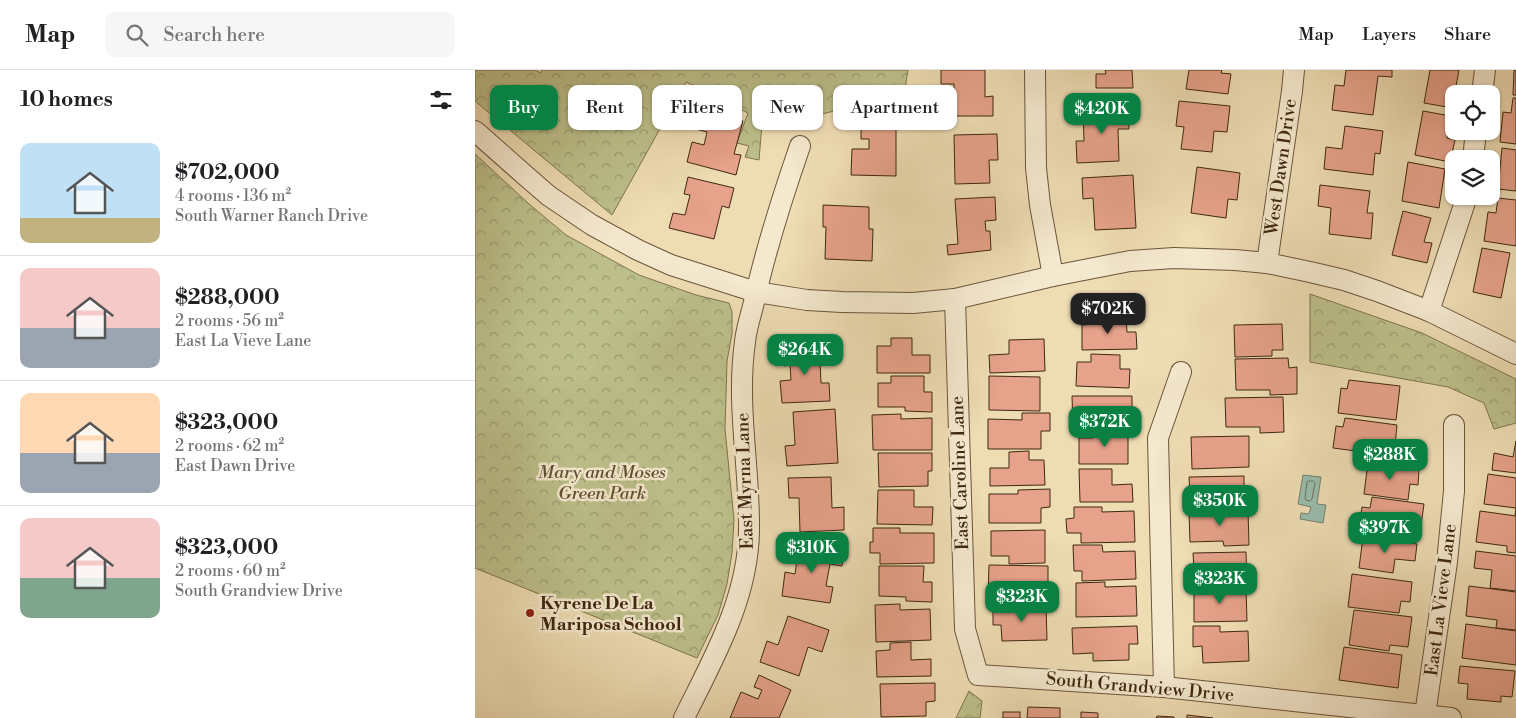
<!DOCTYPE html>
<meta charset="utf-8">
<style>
:root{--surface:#fff;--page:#f6f6f6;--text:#202124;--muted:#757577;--line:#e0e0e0;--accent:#0b8043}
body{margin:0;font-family:"Libre Bodoni",serif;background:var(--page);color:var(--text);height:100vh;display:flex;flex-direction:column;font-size:19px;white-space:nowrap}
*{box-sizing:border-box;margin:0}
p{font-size:16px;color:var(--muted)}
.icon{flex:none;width:28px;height:28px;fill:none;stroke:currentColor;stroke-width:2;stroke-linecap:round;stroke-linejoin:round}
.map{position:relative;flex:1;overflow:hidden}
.panel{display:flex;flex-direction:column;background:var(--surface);width:475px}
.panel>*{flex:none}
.top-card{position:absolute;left:15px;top:15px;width:475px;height:45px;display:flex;gap:10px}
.tools{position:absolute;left:970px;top:15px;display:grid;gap:10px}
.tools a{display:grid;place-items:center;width:55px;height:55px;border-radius:10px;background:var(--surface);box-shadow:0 1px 4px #0004;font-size:25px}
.price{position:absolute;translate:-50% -42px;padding:0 11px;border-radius:10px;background:var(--accent);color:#fff;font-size:16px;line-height:32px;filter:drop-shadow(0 1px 2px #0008)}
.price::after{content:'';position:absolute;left:50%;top:30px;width:15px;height:11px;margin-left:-8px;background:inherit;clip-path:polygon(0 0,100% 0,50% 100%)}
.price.on{background:#222;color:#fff}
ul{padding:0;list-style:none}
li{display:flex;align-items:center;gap:15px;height:125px;padding:0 20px}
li+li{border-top:1px solid var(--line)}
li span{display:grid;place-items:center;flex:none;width:140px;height:100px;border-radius:10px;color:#555}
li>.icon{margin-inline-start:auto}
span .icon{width:60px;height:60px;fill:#fffc;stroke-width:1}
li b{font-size:21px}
h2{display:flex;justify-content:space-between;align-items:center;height:60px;padding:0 20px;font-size:21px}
.tag{padding:0 18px;border-radius:10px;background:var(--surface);box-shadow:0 1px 4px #0004;font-size:18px;line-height:45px}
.tag.on{background:var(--accent);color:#fff}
header{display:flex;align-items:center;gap:30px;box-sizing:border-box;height:70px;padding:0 25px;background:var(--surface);border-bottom:1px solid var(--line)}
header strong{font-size:24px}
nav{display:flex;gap:28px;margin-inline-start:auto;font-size:18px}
.search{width:350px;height:45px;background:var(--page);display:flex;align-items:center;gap:12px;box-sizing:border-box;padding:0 18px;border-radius:10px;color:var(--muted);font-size:19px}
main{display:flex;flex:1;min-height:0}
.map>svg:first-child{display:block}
.park{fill:url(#park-crowns);stroke:#7e744e}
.water{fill:#99bcad;stroke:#75816f}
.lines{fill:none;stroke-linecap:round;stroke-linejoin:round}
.shore{stroke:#6c725f;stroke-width:1}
.building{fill:#e6a28a;stroke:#3f2811}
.minor-casing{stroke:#6b553a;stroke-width:22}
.minor{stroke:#f4e8ce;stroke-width:20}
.poi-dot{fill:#8f2418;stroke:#f4e8ce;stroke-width:2}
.labels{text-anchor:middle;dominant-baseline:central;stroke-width:5;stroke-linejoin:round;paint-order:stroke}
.street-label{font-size:18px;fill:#3f2811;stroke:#f4e8ce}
.park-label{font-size:18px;font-style:italic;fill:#5e4e2f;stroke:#f4e8ce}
.poi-label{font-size:18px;font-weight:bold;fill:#3f2811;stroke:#f4e8ce;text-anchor:start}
</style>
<header>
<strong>Map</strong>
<div class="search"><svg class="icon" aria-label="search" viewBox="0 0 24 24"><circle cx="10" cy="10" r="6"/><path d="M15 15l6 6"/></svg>Search here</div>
<nav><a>Map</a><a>Layers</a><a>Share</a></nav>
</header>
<main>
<section class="panel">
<h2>10 homes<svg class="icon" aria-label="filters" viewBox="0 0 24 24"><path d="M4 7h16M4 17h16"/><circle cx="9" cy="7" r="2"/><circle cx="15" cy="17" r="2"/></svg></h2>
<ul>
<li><span style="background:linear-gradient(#bfe0f5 75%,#c2b280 0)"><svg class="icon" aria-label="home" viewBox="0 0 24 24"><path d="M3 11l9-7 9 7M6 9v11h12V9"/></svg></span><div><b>$702,000</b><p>4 rooms · 136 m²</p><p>South Warner Ranch Drive</p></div></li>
<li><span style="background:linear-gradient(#f6c9c9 60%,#9aa5b1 0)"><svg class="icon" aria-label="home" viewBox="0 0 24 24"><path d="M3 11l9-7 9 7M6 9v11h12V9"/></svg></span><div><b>$288,000</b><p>2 rooms · 56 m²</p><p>East La Vieve Lane</p></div></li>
<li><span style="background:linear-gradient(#ffd9b3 60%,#9aa5b1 0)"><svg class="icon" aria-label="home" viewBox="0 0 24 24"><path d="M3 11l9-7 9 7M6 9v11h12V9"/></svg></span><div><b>$323,000</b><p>2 rooms · 62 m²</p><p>East Dawn Drive</p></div></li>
<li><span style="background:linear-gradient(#f6c9c9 60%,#7fa58c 0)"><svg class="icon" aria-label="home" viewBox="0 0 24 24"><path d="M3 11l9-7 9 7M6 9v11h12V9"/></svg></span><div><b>$323,000</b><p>2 rooms · 60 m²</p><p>South Grandview Drive</p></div></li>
</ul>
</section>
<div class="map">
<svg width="1041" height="648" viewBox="0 0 1041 648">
<defs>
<pattern id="park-crowns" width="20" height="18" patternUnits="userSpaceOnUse" patternTransform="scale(1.25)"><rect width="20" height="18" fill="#bcbf8a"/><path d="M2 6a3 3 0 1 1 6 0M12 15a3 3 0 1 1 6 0" fill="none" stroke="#9a9b6f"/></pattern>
</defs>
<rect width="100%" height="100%" fill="#eedcb3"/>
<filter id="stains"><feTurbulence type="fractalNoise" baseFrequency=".004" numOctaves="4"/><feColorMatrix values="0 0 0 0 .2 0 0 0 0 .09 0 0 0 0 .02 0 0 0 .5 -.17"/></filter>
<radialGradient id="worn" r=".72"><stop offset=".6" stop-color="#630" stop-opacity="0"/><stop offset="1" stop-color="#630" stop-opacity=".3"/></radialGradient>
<!-- park -->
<g class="park">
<path d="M0,0H60L66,3L67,0H433L430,19L403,30L347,44L312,38L287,54L284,90L270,87L274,76L262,73L273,43L211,12L137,145L0,31Z"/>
<path d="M0,84L54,134L91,165L164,205L221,225L254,233L257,242V264L252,291L250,359L259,450L257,483L252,514L243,545L222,588L0,498Z"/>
<path d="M835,224L947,263L1041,309V353L1019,359L1009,333L973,317L835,292Z"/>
<path d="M494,621L507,631L505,648H481Z"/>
</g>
<!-- water -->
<path class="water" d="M828,405L846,407L842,434L851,435L848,453L825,449L826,443L834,444L836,437L823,434Z"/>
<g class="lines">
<!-- shore -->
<path class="shore" d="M834,411H838L840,413L837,429L835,431L831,430L830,428L832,412Z"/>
</g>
<!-- building -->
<g class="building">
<path d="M466,0H510V27L518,26V46H465V27H479V14H466Z"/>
<path d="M630,0H657L658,18H621V4H631Z"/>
<path d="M714,0H747L746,3L756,4L753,24L711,19Z"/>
<path d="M871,0H917V7L903,6L898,45L857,40L860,15L869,16Z"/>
<path d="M955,0H984L979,27L974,26L972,37L949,33Z"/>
<path d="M1039,0H1041V25H1038Z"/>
<path d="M1038,28H1041V74L1025,72L1028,42L1036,43Z"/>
<path d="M704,31L755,36L752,62L739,61L737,82L706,79L709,57L701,56Z"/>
<path d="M653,37L654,59H643L644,91L602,93L601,71H609L608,39Z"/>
<path d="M226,40L268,51L259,84L266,85L261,105L212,92L217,72L229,75L232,62L221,59Z"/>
<path d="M948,41L976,46L972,68L980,70L975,92L940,85Z"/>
<path d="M401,44H421V106L376,105L377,79H394V69H386V56H401Z"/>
<path d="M870,56L908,61L905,84L900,83L898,105L849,99L851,77L867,79Z"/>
<path d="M522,64L523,90H514L515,113L480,114L479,65Z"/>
<path d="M1027,78L1041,80V121L1023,119Z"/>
<path d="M933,92L970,99L964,138L927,131Z"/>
<path d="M722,97L765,103L762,130L753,129L751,148L716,143Z"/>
<path d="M658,105L661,158L620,160L618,128L608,129L607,108Z"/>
<path d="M213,107L259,118L254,138L247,136L239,169L194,158L198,143L210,145L215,125L209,124Z"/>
<path d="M845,115L895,121L892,143H898L896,169L854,164L856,138L843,136Z"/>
<path d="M520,127L521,150L510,151L511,161H515L516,180L473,185L472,175L483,174L480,129Z"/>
<path d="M1023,128L1041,130V176L1009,171L1013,142L1021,143Z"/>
<path d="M348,135L394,137V159H398L397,191L350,189L351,157H348Z"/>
<path d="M928,141L956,148L949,172L957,173L952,193L917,185Z"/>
<path d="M1007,178L1035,183L1026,228L998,222Z"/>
<path d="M622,248H651L652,262H661L662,279L607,280V255L622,254Z"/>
<path d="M807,254L808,280H797V286L760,287L759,255Z"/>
<path d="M416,268H437V285H455V303H402V276H416Z"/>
<path d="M569,269L570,301L515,303L514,285L534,284V270Z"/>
<path d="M356,277V291H345L346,313H354L355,331L307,333L305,311L316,310L315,295L309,296L308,280Z"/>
<path d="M616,284L645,285V299H655L654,318L601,316L602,292H616Z"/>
<path d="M813,288L814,298L822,297V324L795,325V320H761L760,289Z"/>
<path d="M416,306H449V322H457V342L430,341V337H403V313H416Z"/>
<path d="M514,306L565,307V341L514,340Z"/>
<path d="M874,310L925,316L921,350L863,343L866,318L872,319Z"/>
<path d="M597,326H657V357H598Z"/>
<path d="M808,327L809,362L785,363V357H751L750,328Z"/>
<path d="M360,339L363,393L312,396L310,376L320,375L318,342Z"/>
<path d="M547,343H575V361H566V379H513V349L547,350Z"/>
<path d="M426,344V349L457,348V380H398L397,345Z"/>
<path d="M870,348L922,355L919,386L858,378L861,356L868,357Z"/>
<path d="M653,360V394H604V368H618V361Z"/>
<path d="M774,366V397L717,399L716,367Z"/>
<path d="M1041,371V403L1017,400L1019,383L1038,387Z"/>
<path d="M554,381V390H569L570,415L515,416V398H534V382Z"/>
<path d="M403,383H457V401H453V416L404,417Z"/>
<path d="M893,392L944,399L943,415L935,414L933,430L889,424Z"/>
<path d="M604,399H637V415L657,414L658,432H605Z"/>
<path d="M1013,404L1041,408V445H1040L1041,438L1009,434Z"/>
<path d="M769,406V439L724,440V424H715L714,407Z"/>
<path d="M356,407L357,438L369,437V460L325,462L324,428H314L313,408Z"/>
<path d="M575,419V437L566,438V453H514V424H543V420Z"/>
<path d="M403,420H439V437H458L457,455L402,454Z"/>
<path d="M897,427L949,434L945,463L915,459L914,463L884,459L887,437L895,438Z"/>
<path d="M599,437H627V442L659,441L660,472L606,473V463H592L591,449L599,448Z"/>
<path d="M773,441L774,475L749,476L748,471L715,472L714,442Z"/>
<path d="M1005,441L1041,446V483L1032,482V476L1001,472Z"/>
<path d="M398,458H425V463H459V493L405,494V483H395V472H398Z"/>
<path d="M570,460V493L534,494V486H516V461Z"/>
<path d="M888,467L942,474L940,491L920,489L918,503L884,498Z"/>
<path d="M324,475L369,481L367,496L355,494L351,516L358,517L355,533L307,526L310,502L320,504Z"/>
<path d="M598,475H627L628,482L660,481L661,509L607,511V501H599Z"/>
<path d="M1001,481L1041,486V521L1015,518L1017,500L999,498Z"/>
<path d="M771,482L772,513L727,514L726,499H719L718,483Z"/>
<path d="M514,495L573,496V531L544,530V527H513Z"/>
<path d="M404,496H449L448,512H457V532L431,531V527L404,526Z"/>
<path d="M877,504L937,512L935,532L926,531L924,543L873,537Z"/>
<path d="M630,512V517L661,516L662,546L601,547V513Z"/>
<path d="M994,516L1041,522V560L1021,558L1022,550L991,546Z"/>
<path d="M771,518L772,551L719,552V519Z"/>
<path d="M425,534V540L455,539L456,570L401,572L400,535Z"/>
<path d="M571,536L572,570L527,571L526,555H518V537Z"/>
<path d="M879,540L937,547L933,577L915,575L914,581L874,575Z"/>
<path d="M313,546L354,560L347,582L333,577L324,606L285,592L292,571L303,575Z"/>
<path d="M991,554L1041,561V595L987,588Z"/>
<path d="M662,556L663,574H654V590L618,591V583L598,584L597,558Z"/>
<path d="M718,556H745V562L773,561L774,591L728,593L727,576L718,577Z"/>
<path d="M436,572V590L456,589V606L402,607L401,581L415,580V573Z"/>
<path d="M869,577L927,585L923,618L864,610Z"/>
<path d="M985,596L1040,601L1037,627L1026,626V632L992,629L993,614L983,613Z"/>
<path d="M284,605L316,620L304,648H255L266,622L283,629L287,620L279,617Z"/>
<path d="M460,613V631L451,632V646L406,647L405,614Z"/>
<path d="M553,637L585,638V648H552Z"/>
<rect x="528" y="642" width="17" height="6"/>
<path d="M606,642L623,643V648H606Z"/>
<path d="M712,645L738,648H712Z"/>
<path d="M682,646L699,647V648H681Z"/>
</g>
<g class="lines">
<defs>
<g id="minor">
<path d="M560,0L561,98L565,135L578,206"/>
<path d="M1007,24L1010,0"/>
<path d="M0,61L52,107L74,126L117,155L163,180L196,195L281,222L332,230L367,232L438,233L480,229L578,206L655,191L699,188L760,190L792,193L835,202L869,210L902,221L954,241L1041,284"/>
<path d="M998,89L1001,61"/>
<path d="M792,193L817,21L819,0"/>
<path d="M480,229L490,559L503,605L689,617L976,648"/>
<path d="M954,241L992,126"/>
<path d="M689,617L683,368L706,302"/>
<path d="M950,645L972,492L979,421V355"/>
<path d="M209,648C238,589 273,529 274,461C275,398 261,335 270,272C271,259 276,245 279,232C291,178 307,128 325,76"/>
</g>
</defs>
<!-- minor casing -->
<use href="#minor" class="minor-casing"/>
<!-- minor -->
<use href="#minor" class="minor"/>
</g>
<!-- markers -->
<circle class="poi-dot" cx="55" cy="543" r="5"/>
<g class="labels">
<!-- street labels -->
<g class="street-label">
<text transform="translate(806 97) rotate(-82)">West Dawn Drive</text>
<text transform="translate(485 403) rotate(-92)">East Caroline Lane</text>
<text transform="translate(270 411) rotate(-92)">East Myrna Lane</text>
<text transform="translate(966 530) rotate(-83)">East La Vieve Lane</text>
<text transform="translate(665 617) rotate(5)">South Grandview Drive</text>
</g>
<!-- park labels -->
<g class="park-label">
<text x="127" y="402">Mary and Moses<tspan x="127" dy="21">Green Park</tspan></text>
</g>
<!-- poi labels -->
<g class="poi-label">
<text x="65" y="533">Kyrene De La<tspan x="65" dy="21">Mariposa School</tspan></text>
</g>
</g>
<rect width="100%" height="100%" filter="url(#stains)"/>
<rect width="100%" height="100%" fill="url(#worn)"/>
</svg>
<div class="tools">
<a><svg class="icon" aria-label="locate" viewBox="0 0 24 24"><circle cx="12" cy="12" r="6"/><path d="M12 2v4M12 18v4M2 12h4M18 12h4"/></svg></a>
<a><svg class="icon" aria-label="layers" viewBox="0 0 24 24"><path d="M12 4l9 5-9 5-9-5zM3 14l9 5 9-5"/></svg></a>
</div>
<b class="price" style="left:627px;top:65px">$420K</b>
<b class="price on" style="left:633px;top:265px">$702K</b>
<b class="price" style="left:330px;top:306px">$264K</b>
<b class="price" style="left:630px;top:378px">$372K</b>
<b class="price" style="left:915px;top:411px">$288K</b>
<b class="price" style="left:745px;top:457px">$350K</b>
<b class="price" style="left:910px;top:484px">$397K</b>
<b class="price" style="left:337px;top:504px">$310K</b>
<b class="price" style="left:745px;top:535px">$323K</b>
<b class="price" style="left:547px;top:553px">$323K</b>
<div class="top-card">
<a class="tag on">Buy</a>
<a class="tag">Rent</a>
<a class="tag">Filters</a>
<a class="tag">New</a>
<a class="tag">Apartment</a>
</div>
</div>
</main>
